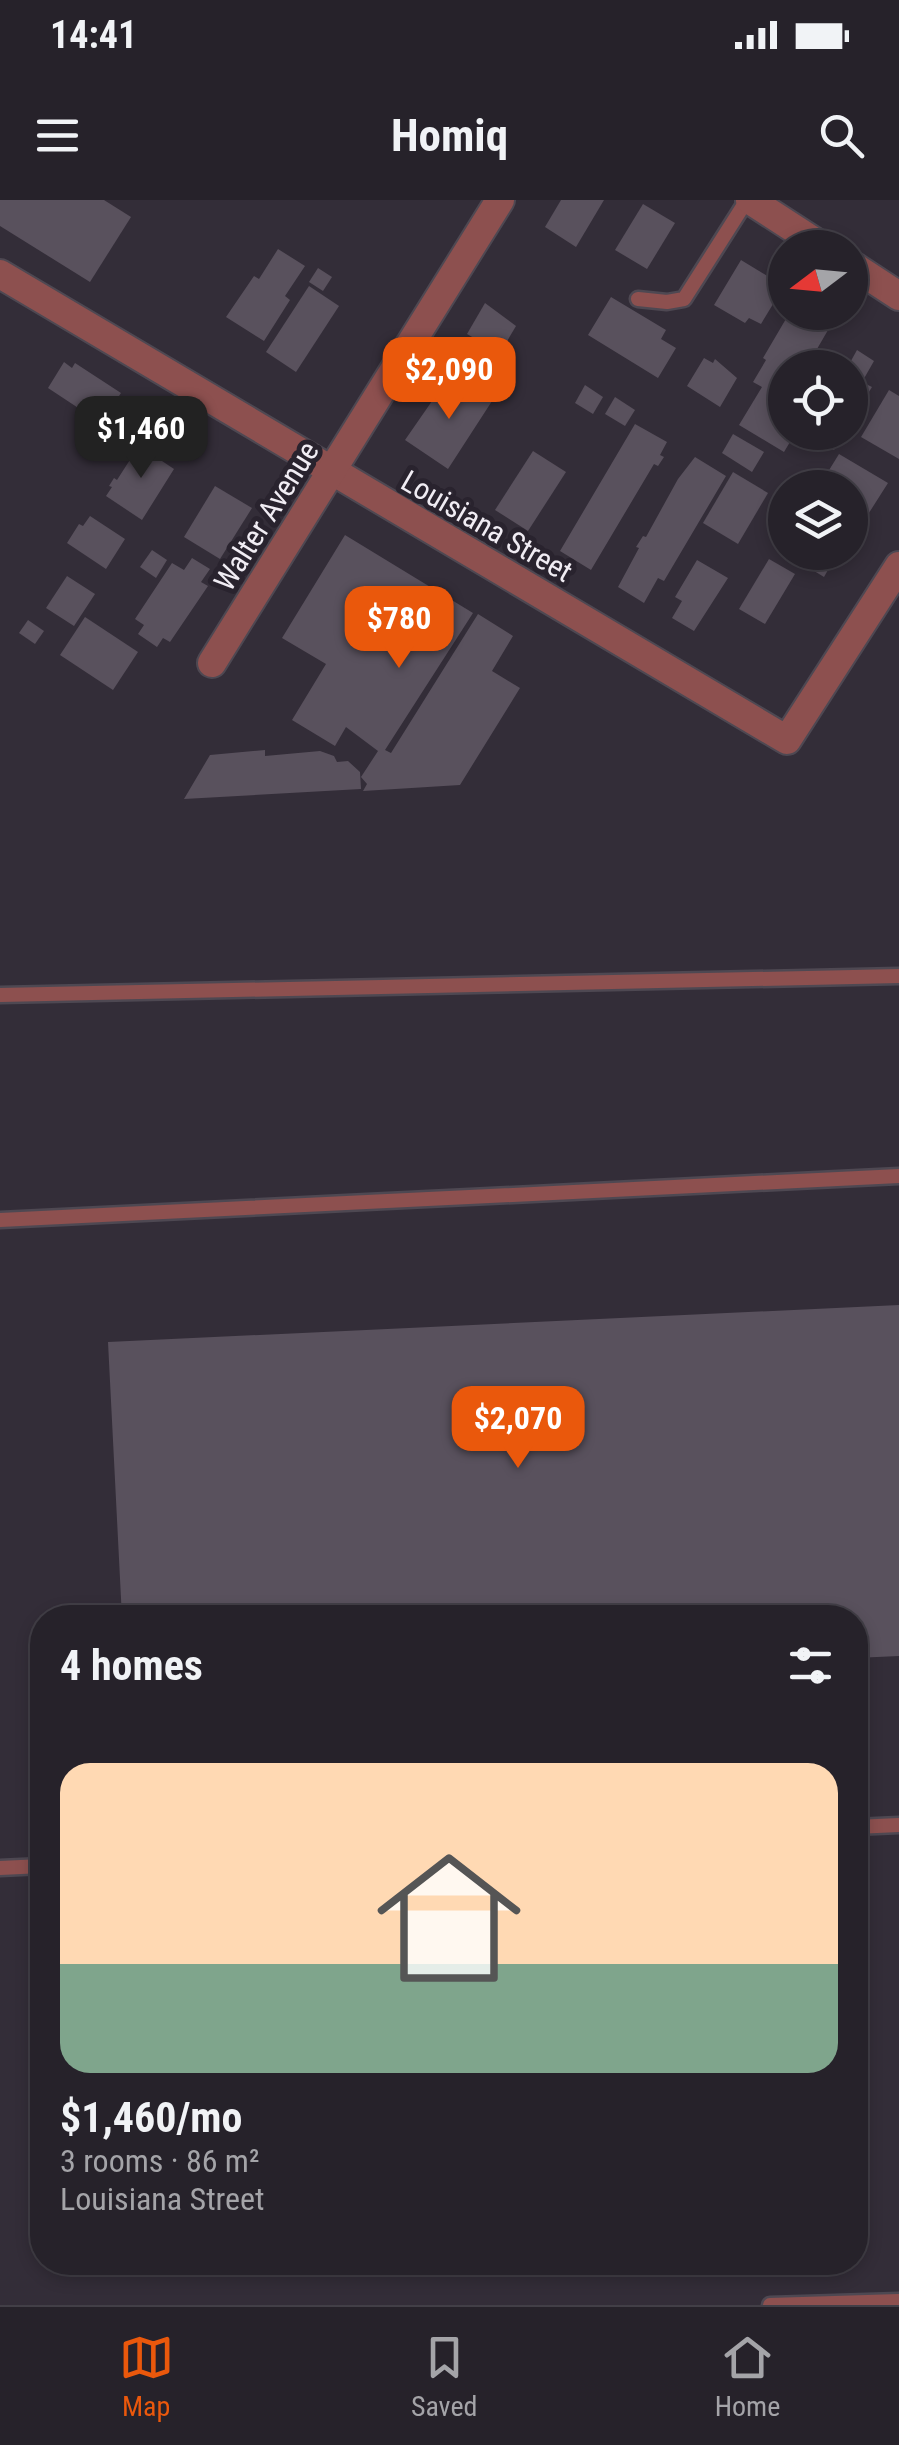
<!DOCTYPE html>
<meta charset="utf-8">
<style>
:root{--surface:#26222a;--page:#322f36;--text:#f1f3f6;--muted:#a4a4a8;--line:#423f47;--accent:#ea580c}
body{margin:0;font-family:"Roboto Condensed",sans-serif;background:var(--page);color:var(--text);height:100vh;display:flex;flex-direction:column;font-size:38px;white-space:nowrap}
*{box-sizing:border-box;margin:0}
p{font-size:32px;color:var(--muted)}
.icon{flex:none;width:55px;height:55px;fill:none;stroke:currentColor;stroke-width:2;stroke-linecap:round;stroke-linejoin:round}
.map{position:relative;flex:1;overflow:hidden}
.drawer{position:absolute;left:30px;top:1405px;width:838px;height:670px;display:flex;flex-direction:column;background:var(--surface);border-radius:40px;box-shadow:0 5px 15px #0003,0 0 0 2px var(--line)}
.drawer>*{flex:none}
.needle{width:65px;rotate:254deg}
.controls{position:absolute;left:768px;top:30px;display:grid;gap:20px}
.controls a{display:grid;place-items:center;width:100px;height:100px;border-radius:50%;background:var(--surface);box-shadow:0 5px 15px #0003,0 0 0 2px var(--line);font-size:50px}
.price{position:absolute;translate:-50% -85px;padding:0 22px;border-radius:20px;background:var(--accent);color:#fff;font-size:32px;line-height:65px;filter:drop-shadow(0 2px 5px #0008)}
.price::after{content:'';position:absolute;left:50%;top:60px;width:30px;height:22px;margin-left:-15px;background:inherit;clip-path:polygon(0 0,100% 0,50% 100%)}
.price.selected{background:#222;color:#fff}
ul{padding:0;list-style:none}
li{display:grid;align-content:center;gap:20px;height:530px;padding:0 30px}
li span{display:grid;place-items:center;height:310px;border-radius:30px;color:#555}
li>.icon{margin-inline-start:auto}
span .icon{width:180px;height:180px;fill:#fffc;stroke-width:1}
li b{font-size:42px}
h2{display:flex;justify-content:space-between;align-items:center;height:120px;padding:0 30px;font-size:42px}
.status{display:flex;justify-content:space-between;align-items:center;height:70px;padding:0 50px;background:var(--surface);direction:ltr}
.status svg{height:28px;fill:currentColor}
header{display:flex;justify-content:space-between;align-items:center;height:130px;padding:0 30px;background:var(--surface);font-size:45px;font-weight:700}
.menu{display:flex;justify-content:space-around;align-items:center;height:140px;border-top:2px solid var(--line);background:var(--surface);font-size:28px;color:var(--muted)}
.menu a{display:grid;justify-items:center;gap:5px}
.menu .selected{color:var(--accent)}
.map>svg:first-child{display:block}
.building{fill:#59515d}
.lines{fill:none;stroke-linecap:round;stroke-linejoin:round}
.service-casing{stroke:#4e4852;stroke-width:19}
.minor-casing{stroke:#4e4852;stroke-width:32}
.service{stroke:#8d504f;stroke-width:14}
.minor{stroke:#8d504f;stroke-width:28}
.labels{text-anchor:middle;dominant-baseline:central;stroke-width:10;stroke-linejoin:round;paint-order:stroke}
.street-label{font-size:30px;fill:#f1edf4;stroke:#29232e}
</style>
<div class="status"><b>14:41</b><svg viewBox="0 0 49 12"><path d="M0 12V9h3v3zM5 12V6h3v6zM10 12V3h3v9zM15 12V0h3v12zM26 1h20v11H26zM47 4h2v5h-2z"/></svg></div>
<header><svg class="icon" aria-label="menu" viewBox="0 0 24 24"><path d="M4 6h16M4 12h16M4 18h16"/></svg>Homiq<svg class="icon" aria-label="search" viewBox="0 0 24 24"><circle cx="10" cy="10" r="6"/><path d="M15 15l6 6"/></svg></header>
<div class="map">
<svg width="899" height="2105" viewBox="0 0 899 2105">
<rect width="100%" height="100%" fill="#332d38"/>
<!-- building -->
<g class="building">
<path d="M0,0H104L131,17L90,82L0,26Z"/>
<path d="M561,0H604L576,47L545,27Z"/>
<path d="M643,4L675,23L647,69L615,50Z"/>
<path d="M278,49L305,66L285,96L290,100L264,141L226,117L254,76L259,79Z"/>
<path d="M741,60L784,86L761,124L749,118L745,123L714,105Z"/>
<path d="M318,68L332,77L323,91L309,82Z"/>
<path d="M309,86L339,106L296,172L266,152Z"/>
<path d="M611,97L666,130L661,139L676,148L658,178L588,135Z"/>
<path d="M485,103L516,126L500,153L467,134Z"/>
<path d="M790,112H825L835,118L806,168H785V203L781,210L785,212V232H796L784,252L739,225L762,187L753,182L766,160L763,158Z"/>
<path d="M857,150L874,161L862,182L872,187L850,223V168H847Z"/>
<path d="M704,158L713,163L715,159L737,178L720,207L687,186Z"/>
<path d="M64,162L72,168L75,163L121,193L101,223L48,188Z"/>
<path d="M448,178L470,193L475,185L494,198L448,269L405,240Z"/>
<path d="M585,185L603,197L593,214L575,203Z"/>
<path d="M889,190L899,196V259L861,237Z"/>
<path d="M615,197L635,210L625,226L605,214Z"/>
<path d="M635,224L667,242L660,255L664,257L658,266L654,264L591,370L560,351Z"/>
<path d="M804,232H844L834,250Z"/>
<path d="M733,234L764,252L752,272L722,253Z"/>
<path d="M142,241L166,256L162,261L174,269L142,320L106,296L112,287L109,286L114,278L117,280Z"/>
<path d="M533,251L566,272L528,331L495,310Z"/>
<path d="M839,254L888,283L867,316L850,305V288H818Z"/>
<path d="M695,257L726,276L664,381L658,378L644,403L618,387L639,348L636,347L643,336L646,337L678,279Z"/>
<path d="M733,272L768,293L738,344L703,323Z"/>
<path d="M215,286L252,308L220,359L184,337Z"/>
<path d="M782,313L785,315V348L771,340L780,324L776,322Z"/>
<path d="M90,316L125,339L106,369L67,343L79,324L83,326Z"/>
<path d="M345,335L473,413L385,550L391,553L478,414L513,436L492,471L520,488L460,585L363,591L367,584L361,577L378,551L346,527L335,546L292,520L326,464L282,438Z"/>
<path d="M152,350L167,360L156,378L140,367Z"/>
<path d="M783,352H838L824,377Z"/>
<path d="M192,358L210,369L201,382L208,386L170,442L163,438L157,447L138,434L144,425L135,419L172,363L184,370Z"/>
<path d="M769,359L795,374L765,424L739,409Z"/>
<path d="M697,360L728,378L694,431L672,418L682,401L675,397Z"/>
<path d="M67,376L95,394L74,426L46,408Z"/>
<path d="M85,417L138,452L113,490L60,455Z"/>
<path d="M28,420L44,431L35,444L19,433Z"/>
<path d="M265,550V556L320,551L334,556L337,562L348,561L360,572L361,589L184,599L210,555Z"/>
<path d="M899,1105V1456L855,1458V1418H122L108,1142Z"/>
</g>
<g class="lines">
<defs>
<g id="service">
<path d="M638,99L667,102L684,99L747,0"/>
<path d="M0,795L899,776"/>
<path d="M0,1020L899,976"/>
<path d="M855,1627L899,1625"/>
<path d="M0,1668L42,1666"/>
<path d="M770,2105L899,2101"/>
</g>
<g id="minor">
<path d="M750,0L824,48"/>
<path d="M850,64L899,96"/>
<path d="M0,74L787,540L899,366"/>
<path d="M212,463L500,0"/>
</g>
</defs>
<!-- service casing -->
<use href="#service" class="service-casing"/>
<!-- minor casing -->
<use href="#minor" class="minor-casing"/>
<!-- service -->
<use href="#service" class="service"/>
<!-- minor -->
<use href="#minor" class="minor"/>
</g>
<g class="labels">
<!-- street labels -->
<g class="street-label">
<text transform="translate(266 316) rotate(-58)">Walter Avenue</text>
<text transform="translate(487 326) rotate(30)">Louisiana Street</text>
</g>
</g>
</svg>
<div class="controls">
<a><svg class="needle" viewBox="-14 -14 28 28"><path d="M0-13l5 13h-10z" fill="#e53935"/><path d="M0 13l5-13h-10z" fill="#a4a4a8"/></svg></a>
<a><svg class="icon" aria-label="locate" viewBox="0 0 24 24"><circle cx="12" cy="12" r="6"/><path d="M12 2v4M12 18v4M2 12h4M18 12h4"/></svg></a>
<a><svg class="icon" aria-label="layers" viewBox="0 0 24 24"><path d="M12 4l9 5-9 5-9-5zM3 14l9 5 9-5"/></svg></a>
</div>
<b class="price" style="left:449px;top:222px">$2,090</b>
<b class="price selected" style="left:141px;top:281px">$1,460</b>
<b class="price" style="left:399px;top:471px">$780</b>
<b class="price" style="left:518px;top:1271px">$2,070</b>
<section class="drawer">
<h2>4 homes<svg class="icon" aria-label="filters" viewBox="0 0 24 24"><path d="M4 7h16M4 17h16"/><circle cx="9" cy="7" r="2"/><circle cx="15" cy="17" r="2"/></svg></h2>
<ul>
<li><span style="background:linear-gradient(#ffd9b3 65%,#7fa58c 0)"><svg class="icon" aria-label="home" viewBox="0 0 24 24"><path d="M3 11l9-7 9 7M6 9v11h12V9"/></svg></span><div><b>$1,460/mo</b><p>3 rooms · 86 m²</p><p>Louisiana Street</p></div></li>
</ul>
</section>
</div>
<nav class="menu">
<a class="selected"><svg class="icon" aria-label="map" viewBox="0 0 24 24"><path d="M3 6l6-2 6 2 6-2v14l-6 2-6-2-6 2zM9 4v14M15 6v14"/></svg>Map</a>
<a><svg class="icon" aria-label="saved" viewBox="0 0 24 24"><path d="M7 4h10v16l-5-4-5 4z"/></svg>Saved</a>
<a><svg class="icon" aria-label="home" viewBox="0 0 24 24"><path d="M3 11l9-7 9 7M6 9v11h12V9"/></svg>Home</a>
</nav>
